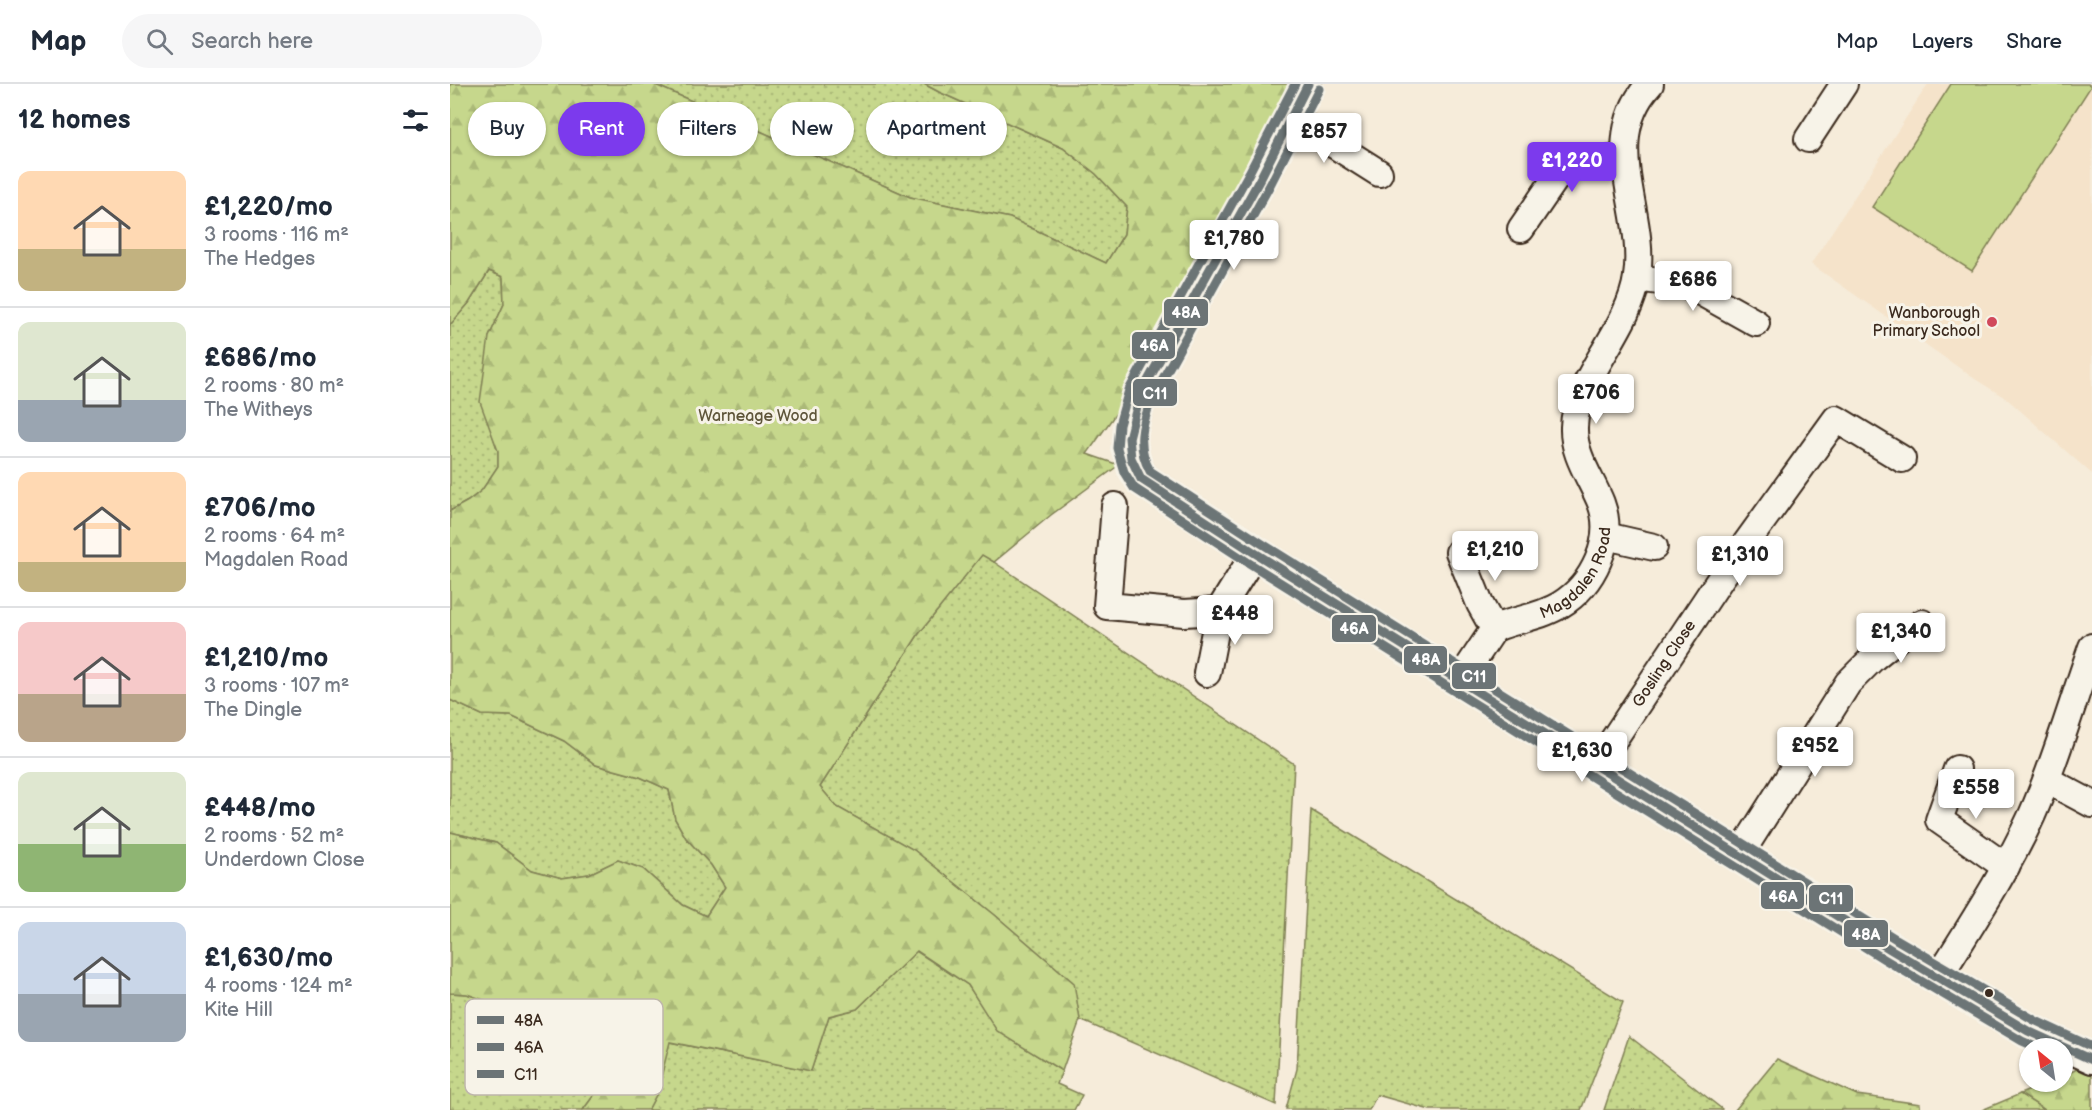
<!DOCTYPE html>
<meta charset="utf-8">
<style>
:root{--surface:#fff;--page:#f6f6f7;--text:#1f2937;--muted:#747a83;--line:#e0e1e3;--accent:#7c3aed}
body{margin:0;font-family:"Balsamiq Sans",sans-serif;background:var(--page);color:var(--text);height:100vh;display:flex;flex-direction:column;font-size:22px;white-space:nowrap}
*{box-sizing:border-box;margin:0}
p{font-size:20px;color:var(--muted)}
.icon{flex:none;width:33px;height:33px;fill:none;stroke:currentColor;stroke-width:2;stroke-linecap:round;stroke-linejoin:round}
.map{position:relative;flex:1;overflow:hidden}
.side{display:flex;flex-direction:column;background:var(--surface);width:450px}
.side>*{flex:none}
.banner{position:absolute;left:18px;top:18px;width:570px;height:54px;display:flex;gap:12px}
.needle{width:39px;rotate:330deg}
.controls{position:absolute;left:1569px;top:954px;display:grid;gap:12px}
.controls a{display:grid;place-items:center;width:54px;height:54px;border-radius:50%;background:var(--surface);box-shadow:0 2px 4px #0004;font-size:30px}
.price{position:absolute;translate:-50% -51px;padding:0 14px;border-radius:6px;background:#fff;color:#222;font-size:20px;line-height:39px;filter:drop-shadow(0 2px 3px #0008)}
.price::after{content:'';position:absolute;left:50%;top:36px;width:18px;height:14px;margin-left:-9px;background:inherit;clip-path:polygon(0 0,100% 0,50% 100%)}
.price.active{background:var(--accent);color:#fff}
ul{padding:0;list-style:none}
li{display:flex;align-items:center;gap:18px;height:150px;padding:0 18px}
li+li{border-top:2px solid var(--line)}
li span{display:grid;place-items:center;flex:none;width:168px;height:120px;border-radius:12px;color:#555}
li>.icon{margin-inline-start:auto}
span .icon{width:72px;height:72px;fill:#fffc;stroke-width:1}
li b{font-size:26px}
h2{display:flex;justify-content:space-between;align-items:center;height:72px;padding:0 18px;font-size:26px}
.chip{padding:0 21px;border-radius:27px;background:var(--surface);box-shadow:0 2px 4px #0004;font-size:21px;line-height:54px}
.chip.active{background:var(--accent);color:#fff}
header{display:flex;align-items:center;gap:36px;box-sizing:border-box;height:84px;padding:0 30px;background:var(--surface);border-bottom:2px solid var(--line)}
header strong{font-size:28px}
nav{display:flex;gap:33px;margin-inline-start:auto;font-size:21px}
.search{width:420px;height:54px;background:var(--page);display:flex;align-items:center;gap:15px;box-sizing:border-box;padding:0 21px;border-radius:33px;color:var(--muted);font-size:22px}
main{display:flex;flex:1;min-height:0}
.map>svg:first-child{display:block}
.built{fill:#f5e3ca}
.grass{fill:url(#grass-dots);stroke:#808055;stroke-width:1.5}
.forest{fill:url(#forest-firs);stroke:#808055;stroke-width:1.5}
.park{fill:#c6d78c;stroke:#808055;stroke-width:1.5}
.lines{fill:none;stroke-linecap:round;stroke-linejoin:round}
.street-casing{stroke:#3b2a1e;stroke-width:30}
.street{stroke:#f7f3e8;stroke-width:26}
.bus-1-casing{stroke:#f7f3e8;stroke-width:14}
.bus-2-casing{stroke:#f7f3e8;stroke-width:14}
.bus-3-casing{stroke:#f7f3e8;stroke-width:14}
.bus-1{stroke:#6c7476;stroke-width:9}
.bus-2{stroke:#6c7476;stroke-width:9}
.bus-3{stroke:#6c7476;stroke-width:9}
.poi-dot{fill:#d1495b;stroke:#f7f3e8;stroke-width:2}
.bus-dot{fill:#3b2a1e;stroke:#f7f3e8;stroke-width:2}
.labels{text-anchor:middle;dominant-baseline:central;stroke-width:6;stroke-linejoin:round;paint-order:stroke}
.poi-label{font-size:16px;fill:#3b2a1e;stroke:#f7f3e8;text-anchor:end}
.park-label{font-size:16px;fill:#5e553a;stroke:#f7f3e8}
.street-label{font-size:16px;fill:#3b2a1e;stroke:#f7f3e8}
.key{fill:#f7f3e8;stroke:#bfb7ab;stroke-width:1.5}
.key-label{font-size:16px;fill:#3b2a1e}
.line-badge{stroke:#f7f3e8;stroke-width:2}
.badge-label{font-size:16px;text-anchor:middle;font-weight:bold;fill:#fff}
</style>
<header>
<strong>Map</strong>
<div class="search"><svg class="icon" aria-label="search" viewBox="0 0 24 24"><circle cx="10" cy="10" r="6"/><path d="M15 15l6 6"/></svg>Search here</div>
<nav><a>Map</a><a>Layers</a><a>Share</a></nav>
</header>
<main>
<section class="side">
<h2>12 homes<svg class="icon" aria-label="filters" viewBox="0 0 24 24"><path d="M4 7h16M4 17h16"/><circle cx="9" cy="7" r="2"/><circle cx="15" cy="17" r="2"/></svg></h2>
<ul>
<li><span style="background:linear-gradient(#ffd9b3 65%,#c2b280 0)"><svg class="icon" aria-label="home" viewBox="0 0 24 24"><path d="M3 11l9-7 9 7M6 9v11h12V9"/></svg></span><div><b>£1,220/mo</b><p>3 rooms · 116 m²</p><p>The Hedges</p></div></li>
<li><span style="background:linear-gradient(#dfe7d0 65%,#9aa5b1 0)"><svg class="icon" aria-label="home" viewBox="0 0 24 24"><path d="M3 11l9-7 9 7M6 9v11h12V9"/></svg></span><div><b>£686/mo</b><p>2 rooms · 80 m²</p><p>The Witheys</p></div></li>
<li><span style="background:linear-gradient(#ffd9b3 75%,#c2b280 0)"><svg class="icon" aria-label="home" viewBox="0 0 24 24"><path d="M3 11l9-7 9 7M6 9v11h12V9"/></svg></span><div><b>£706/mo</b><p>2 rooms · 64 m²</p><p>Magdalen Road</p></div></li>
<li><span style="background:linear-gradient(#f6c9c9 60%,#b9a48a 0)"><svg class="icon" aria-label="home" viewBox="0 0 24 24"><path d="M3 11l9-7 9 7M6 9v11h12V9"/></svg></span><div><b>£1,210/mo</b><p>3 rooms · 107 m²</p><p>The Dingle</p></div></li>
<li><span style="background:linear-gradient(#dfe7d0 60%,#8fb573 0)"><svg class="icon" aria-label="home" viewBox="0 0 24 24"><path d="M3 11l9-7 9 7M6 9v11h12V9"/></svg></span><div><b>£448/mo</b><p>2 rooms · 52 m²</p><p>Underdown Close</p></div></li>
<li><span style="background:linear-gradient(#c9d6e8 60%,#9aa5b1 0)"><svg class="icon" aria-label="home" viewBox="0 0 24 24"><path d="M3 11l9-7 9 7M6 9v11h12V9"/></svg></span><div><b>£1,630/mo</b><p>4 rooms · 124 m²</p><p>Kite Hill</p></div></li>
</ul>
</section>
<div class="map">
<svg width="1642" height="1026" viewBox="0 0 1642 1026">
<defs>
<pattern id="grass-dots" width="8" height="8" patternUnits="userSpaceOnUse" patternTransform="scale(1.5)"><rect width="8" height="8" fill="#c6d78c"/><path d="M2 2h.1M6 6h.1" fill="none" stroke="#abb978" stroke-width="1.8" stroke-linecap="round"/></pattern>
<pattern id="forest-firs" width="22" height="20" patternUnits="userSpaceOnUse" patternTransform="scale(1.5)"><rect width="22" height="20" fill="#c6d78c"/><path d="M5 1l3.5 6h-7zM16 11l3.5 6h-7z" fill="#abb978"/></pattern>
</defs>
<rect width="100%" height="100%" fill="#f6ecda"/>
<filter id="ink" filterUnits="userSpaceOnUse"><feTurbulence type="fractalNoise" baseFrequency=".0167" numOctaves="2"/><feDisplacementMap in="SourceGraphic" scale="12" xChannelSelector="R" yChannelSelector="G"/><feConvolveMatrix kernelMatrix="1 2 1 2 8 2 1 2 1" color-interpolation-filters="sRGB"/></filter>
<g filter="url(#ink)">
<!-- built -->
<path class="built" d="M1478,0H1642V390L1557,315L1525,295L1361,180Z"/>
<!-- grass -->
<g class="grass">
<path d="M203,0H474L489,8L613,64L646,90L677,123L674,150L656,179L560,134L460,113Z"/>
<path d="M39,187L53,193L54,220L39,253L40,343L48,367V382L32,406L18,417L0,427V241L19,219Z"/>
<path d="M532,470L844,680L826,1021L630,936L623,899L545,831L464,766L387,723L370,703L468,551Z"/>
<path d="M0,616L32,631L61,632L114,657L146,681L190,693L219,706L225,735L236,754L261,781L275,803L256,832L233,821L193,785L168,776L139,790L112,794L82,786L46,759L0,748Z"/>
<path d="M861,726L1173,918L1131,1026H980L927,1011L919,1026L836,1025L847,985Z"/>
<path d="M466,867L518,901L548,947L612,987L607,1000L632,1011L624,1026H198L207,1009L219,958L361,987L379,932L407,925Z"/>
<path d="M0,909L17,910L39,918L63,940L82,947L127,956L142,972L149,987L147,1007L133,1026L0,1025Z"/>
<path d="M1179,952L1272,1025L1271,1026H1154Z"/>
<path d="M1570,1010L1595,1026H1532Z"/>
</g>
<!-- forest -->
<g class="forest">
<path d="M0,0H203L460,113L560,134L656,179L674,150L677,123L646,90L613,64L489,8L474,0H845L705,274L637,370L669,381L601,431L544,478L532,471L468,551L370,703L387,723L464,766L545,831L624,899L630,936L612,987L547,947L518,901L467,867L407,925L379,932L361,987L220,958L207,1009L198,1026H133L147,1007L149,987L142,972L127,956L82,947L62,940L39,918L17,910L0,909V748L46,759L82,786L112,794L139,790L168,776L193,785L233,821L256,832L275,803L261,781L236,754L225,735L219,706L190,693L146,681L114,657L61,632L32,631L0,616V427L18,417L32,406L48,382V367L30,318L39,253L54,220L53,193L39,187L19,219L0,241Z"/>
<path d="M1327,975L1407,1011L1470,1020V1026H1285Z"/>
<path d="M1631,983L1642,988V1026H1595L1570,1010L1600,998H1612L1613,992Z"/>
</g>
<!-- park -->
<path class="park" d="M1501,0H1638L1641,2L1522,187L1422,123Z"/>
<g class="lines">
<defs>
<g id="street">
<path d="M858,0L810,95L690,311C679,343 671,365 691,395L805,469L1440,865L1578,947L1642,976"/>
<path d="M842,34L929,89"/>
<path d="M1358,55L1394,0"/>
<path d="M1071,145L1110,88L1131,80L1175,73"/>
<path d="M1187,194L1238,201L1306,239"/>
<path d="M665,422L657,522L734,529L769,527L805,469"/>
<path d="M1156,452L1204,463"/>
<path d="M1009,468L1030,520L1044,545"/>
<path d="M757,589L769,527"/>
<path id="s1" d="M1010,596L1044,545L1050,542C1070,535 1092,532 1110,521C1143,501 1165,456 1151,419C1141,394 1123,371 1124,343C1125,295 1180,245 1187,193C1197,128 1147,57 1200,0"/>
<path id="s2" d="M1146,682L1271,494L1386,335L1452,375"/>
<path d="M1507,685L1489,736L1556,783"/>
<path d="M1597,696L1642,720"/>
<path d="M1289,772L1398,599L1423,574L1449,553L1472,539"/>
<path d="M1488,894C1521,841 1556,788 1582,731C1606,677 1622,619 1642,563"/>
</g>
</defs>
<!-- street casing -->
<use href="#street" class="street-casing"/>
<!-- street -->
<use href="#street" class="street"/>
<defs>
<path id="bus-1" d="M858,0L810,95L690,311L679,354L681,374L691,395L805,469L1440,865L1578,947L1642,976"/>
<path id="bus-2" d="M845,0L799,89L679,306L669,341L667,364L674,388L684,404L799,479L1434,875L1572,957L1588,964"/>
<path id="bus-3" d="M869,5L820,101L701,316C692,341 686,362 700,387L811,459L1446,855L1584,936L1642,963"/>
</defs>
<!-- bus-1 casing -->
<use href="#bus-1" class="bus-1-casing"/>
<!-- bus-2 casing -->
<use href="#bus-2" class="bus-2-casing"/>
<!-- bus-3 casing -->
<use href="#bus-3" class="bus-3-casing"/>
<!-- bus-1 -->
<use href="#bus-1" class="bus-1"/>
<!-- bus-2 -->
<use href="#bus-2" class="bus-2"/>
<!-- bus-3 -->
<use href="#bus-3" class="bus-3"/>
</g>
</g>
<!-- markers -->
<circle class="poi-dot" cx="1542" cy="238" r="6"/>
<circle class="bus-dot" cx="1539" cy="909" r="5"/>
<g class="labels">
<!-- poi labels -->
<g class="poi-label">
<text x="1530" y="229">Wanborough<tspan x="1530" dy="18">Primary School</tspan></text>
</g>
<!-- park labels -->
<g class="park-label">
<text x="308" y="332">Warneage Wood</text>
</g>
<!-- street labels -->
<g class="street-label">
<text stroke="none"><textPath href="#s1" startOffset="168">Magdalen Road</textPath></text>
<text stroke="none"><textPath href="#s2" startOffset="123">Gosling Close</textPath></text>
</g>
</g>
<!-- legend -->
<rect x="15" y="915" width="198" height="96" rx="9" class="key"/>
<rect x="27" y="932" width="27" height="8" fill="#6c7476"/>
<rect x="27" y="959" width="27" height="8" fill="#6c7476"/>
<rect x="27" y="986" width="27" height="8" fill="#6c7476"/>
<g class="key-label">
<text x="64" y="942">48A</text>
<text x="64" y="969">46A</text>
<text x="64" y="996">C11</text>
</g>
<g class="line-badge">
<rect x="713" y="214" width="46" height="29" rx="6" fill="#6c7476"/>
<rect x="681" y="247" width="45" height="29" rx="6" fill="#6c7476"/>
<rect x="682" y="294" width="46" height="29" rx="6" fill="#6c7476"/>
<rect x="881" y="530" width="46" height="29" rx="6" fill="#6c7476"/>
<rect x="953" y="561" width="45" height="29" rx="6" fill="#6c7476"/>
<rect x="1001" y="578" width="46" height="28" rx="6" fill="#6c7476"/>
<rect x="1310" y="797" width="45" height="29" rx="6" fill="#6c7476"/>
<rect x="1358" y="800" width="46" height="29" rx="6" fill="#6c7476"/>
<rect x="1393" y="835" width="46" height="29" rx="6" fill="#6c7476"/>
</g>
<g class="badge-label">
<text x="736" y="234">48A</text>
<text x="704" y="267">46A</text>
<text x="705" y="315">C11</text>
<text x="904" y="550">46A</text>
<text x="976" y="581">48A</text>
<text x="1024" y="598">C11</text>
<text x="1333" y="818">46A</text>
<text x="1381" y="820">C11</text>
<text x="1416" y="856">48A</text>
</g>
</svg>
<div class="controls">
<a><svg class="needle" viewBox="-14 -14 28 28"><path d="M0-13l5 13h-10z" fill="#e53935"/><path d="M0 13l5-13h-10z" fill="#747a83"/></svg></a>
</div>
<b class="price" style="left:874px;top:80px">£857</b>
<b class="price active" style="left:1122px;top:109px">£1,220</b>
<b class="price" style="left:784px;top:187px">£1,780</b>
<b class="price" style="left:1243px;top:228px">£686</b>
<b class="price" style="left:1146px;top:341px">£706</b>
<b class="price" style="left:1045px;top:498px">£1,210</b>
<b class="price" style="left:1290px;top:503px">£1,310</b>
<b class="price" style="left:785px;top:562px">£448</b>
<b class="price" style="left:1451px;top:580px">£1,340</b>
<b class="price" style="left:1365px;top:694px">£952</b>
<b class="price" style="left:1132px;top:699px">£1,630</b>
<b class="price" style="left:1526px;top:736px">£558</b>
<div class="banner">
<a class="chip">Buy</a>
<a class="chip active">Rent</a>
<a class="chip">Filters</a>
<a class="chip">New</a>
<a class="chip">Apartment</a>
</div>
</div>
</main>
